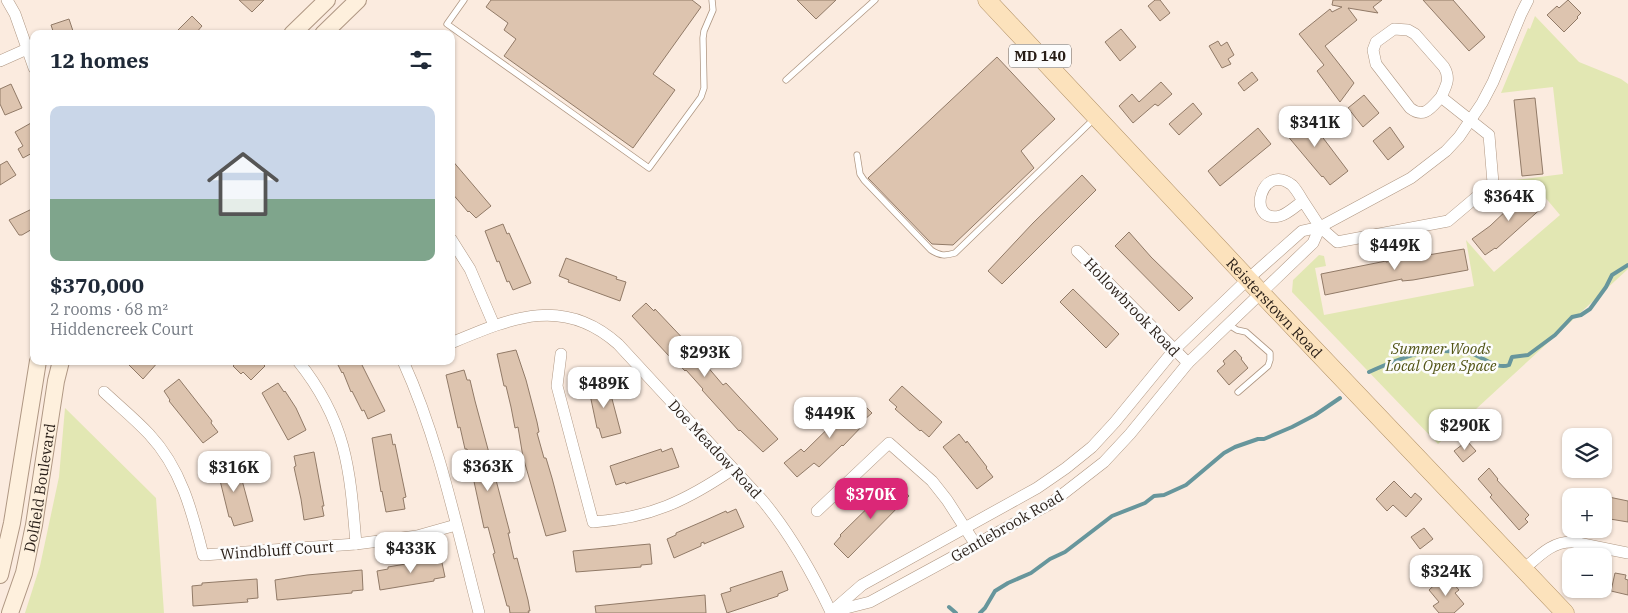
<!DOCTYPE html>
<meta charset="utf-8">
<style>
:root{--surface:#fff;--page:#f2f2f3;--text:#1f2937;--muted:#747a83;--line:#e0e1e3;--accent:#db2777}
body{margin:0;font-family:"IBM Plex Serif",serif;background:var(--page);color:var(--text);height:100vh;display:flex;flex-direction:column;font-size:19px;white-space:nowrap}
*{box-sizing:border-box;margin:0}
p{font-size:16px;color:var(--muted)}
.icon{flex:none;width:28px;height:28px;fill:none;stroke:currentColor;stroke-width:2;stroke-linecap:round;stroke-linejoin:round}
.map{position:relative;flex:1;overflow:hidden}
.panel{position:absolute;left:30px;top:30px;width:425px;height:335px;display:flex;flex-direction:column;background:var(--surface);border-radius:10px;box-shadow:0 1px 4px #0004}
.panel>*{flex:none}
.tools{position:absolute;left:1562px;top:428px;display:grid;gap:10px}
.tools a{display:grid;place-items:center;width:50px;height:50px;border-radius:10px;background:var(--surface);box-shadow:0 1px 4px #0004;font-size:25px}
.price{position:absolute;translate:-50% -42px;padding:0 11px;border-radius:10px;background:#fff;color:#222;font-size:16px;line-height:32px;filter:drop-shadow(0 1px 2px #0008)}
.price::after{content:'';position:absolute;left:50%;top:30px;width:15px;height:11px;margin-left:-8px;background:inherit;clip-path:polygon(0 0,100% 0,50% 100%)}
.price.selected{background:var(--accent);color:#fff}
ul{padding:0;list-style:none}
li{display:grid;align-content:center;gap:10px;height:265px;padding:0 20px}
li+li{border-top:1px solid var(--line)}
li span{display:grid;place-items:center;height:155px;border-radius:10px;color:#555}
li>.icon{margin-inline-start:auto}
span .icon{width:90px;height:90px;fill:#fffc;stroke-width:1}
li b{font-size:21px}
h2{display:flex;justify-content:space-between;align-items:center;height:60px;padding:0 20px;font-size:21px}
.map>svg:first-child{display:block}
.green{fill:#e2e7b3}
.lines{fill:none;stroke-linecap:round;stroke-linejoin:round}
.stream{stroke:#67969c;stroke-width:4}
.building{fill:#ddc4af;stroke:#917a67}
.lane-casing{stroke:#af9783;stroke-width:7}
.street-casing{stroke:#af9783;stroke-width:12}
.secondary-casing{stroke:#af9783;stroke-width:18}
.primary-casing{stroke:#b09065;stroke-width:19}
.lane{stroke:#fff;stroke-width:5.5}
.street{stroke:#fff;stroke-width:11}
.secondary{stroke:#fef0dd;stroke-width:16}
.primary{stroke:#fce2bc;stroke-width:18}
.labels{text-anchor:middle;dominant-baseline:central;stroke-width:5;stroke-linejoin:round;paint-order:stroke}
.shield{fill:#fcfcfc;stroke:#67605b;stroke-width:1}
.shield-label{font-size:14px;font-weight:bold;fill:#271d16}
.street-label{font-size:15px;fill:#271d16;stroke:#fcfcfc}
.park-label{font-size:15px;font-style:italic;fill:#515314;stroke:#fcfcfc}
</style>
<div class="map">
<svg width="1628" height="613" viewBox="0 0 1628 613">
<rect width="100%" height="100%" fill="#fbebdf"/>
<!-- green -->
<g class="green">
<path d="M1535,16L1579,62L1621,79L1628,84V269L1438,444L1292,292L1293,280L1319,255L1324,256L1326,266L1315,268L1324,315L1474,286L1466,240L1494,272L1560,215L1533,183L1515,185V180L1563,174L1553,87L1501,93L1528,28L1530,29Z"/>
<path d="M65,408L156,498L164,613H25L40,566L59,477Z"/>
</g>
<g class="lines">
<!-- stream -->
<g class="stream">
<path d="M1369,372C1407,355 1427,347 1469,353C1483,356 1496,370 1509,365L1512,357L1528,355L1555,335L1572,317L1581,315L1590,309L1606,287L1612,275L1628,265"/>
<path d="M949,607L956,613"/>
<path d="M980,613L985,608L995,591L1008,583L1031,573L1050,559L1065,552L1112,516L1145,503L1154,496L1164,495L1186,485L1224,453L1235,447L1258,439H1264L1292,427L1315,415L1340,398"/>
</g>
</g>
<!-- building -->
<g class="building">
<path d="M239,0H264L252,12Z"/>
<path d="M491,0H692L701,7L653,74L675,90L633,148L504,56L516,39L504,30L508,23L486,7Z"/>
<path d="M797,0H836L816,19Z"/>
<path d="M1155,0H1160L1170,13L1160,21L1148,6Z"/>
<path d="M1333,0H1382L1373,7L1378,13L1348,8L1357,20L1325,46L1354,83L1340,102L1317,71L1324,65L1299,34L1330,9L1332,12L1342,7L1332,5Z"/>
<path d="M1423,0H1453L1485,37L1469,51Z"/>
<path d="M1568,0L1581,13L1577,17L1578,18L1564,32L1547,15L1557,6L1559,8Z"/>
<path d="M192,16L202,26L195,34H174Z"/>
<path d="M69,19L74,34H54L51,25Z"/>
<path d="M1121,29L1136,47L1120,61L1105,42Z"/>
<path d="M1218,41L1221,46L1227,42L1234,55L1228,59L1231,64L1222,68L1209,46Z"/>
<path d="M997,57L1055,119L1021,151L1034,168L953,245L932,244L868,178Z"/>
<path d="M1252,72L1258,80L1244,91L1238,83Z"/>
<path d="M1161,82L1172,94L1158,106L1155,104L1133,123L1119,106L1132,94L1139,102Z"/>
<path d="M11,84L22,108L5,115L0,104V89Z"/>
<path d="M1364,95L1379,113L1363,127L1348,108Z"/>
<path d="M1535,98L1543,174L1522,176L1514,100Z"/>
<path d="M1193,103L1202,114L1179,135L1169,124Z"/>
<path d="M1302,110L1348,171L1330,185L1323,176L1322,177L1291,140L1287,135L1290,134L1283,125Z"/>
<path d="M31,123L34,128V152L23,158L18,149L23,146L15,132Z"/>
<path d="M1390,127L1404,147L1388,160L1373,141Z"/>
<path d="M1258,128L1271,144L1220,186L1208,171Z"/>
<path d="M451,159L491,206L476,218L469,211L468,212L451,192Z"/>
<path d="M7,161L16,175L0,185V165Z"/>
<path d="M1082,175L1096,190L1002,284L988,271L1033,223Z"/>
<path d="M1530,188L1545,205L1496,249L1495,248L1485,255L1472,239L1490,226Z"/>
<path d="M34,208V228L22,235H19L9,220Z"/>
<path d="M503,224L507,234L509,233L531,283L513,290L509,281L507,282L499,261L497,262L485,231Z"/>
<path d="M1129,232L1151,257L1193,298L1179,311L1115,246Z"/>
<path d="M1464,249L1468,270L1413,280L1402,281V279L1325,295L1321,274L1386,261V262Z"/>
<path d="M566,258L617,277L616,279L626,282L620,301L568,282L569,280L559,276Z"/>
<path d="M1073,289L1119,334L1106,348L1060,302Z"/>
<path d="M646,303L654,311L655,309L707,364L706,365L723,385L726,383L778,439L763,452L740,430L739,431L702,390L703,389L686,370L685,371L670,355L669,356L632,316Z"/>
<path d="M516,350L526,380L537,422L539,432L537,433L544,458H546L552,478L566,531L546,536L523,457L518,427L515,428L511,407L506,386H504L497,354Z"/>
<path d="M1235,350L1242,358L1241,359L1248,368L1229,385L1217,371L1225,364L1223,361Z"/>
<path d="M125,361H159L143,379Z"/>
<path d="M238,361H260L265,366L251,380L243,372L241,374L233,366Z"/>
<path d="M336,361H360L385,411L368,419L364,410L362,411L352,391L351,392L343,372L342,373Z"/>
<path d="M464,370L467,380H470L475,401L489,453L487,454L494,481L496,480L510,533H508L514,559L517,558L528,600L530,611H528L529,613H510L509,606H507L493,554L495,553L488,527L484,528L467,449H465L460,427L458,428L446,375Z"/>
<path d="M179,379L212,421L211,423L218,432L203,443L169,401L170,400L164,391Z"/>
<path d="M607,380L621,433L602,438L599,428H597L588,385Z"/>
<path d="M278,383L284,392L285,391L296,408L306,430L288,440L262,393Z"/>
<path d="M902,386L942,422L929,437L921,430L920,431L895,409L897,407L889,400Z"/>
<path d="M858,399L872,413L864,420L866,422L843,446L842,445L819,467L814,463L797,477L784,463L801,449L804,452Z"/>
<path d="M391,434L393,445L395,444L406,497L403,498L405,509L386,512L382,491L381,492L372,438Z"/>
<path d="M959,434L966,443L967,441L987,467L986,468L993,477L977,489L943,447Z"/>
<path d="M1467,441L1476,451L1463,462L1454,451Z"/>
<path d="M672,448L679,467L626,484L625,482L616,485L610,466L661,449L662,452Z"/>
<path d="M314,452L324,506H322L324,516L304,520L301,499L295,472L294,467L296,466L294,456Z"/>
<path d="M235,459L237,469H239L253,521L234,526L231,517H229L216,464Z"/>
<path d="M1489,468L1498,479L1497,480L1529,515L1525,519L1528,522L1519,530L1490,497L1492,495L1478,479Z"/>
<path d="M895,481L909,496L848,558L834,544L841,536L840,535Z"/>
<path d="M1394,481L1411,498L1415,493L1422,499L1406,517L1393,505L1387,511L1376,499Z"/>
<path d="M1604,496L1628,501V522L1604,518Z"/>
<path d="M736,509L744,527L704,544V542L701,543V546L674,558L667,539L676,535V533L706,520L726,511L727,513Z"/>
<path d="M1424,528L1433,539L1420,549L1411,537Z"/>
<path d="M650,544L652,564L641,565V567L576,572L573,551Z"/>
<path d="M441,558L445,577L434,579V581L380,590L377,571L388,569V567Z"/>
<path d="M362,570L363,590L352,591V593L277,600L275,580L307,575Z"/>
<path d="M782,571L788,590L778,594V596L727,613L721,594L731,591L730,588Z"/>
<path d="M1615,573L1626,575L1625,579L1628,580V595L1611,591Z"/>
<path d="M1442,578L1447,584L1451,581L1459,590L1455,593L1464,604L1454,613H1439L1433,606L1439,602L1429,590Z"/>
<path d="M257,579L258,598L247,599L248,602L193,606L192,586L202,585V583Z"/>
<path d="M705,595L706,613H596L595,606Z"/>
</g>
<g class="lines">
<defs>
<g id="lane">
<path d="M464,0L447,24L649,168L701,97L704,88L703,38L704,31L713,10L712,0"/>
<path d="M786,80L875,0"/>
<path d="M857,155L860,174L864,180L931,250C940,256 945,256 955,253L1095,118"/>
<path d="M1229,325L1237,330L1246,332L1270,353V360L1268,366L1238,392"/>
</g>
<g id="street">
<path d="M7,0L15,14L34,68"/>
<path d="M0,61L27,49"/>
<path d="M1303,201C1300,196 1296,189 1292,185C1261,161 1245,224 1280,216C1288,214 1297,205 1303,201L1320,227L1337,242L1448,221L1493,183L1489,135L1441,97C1431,108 1424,119 1410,108L1376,64L1373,50L1376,42L1394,29L1408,30L1415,34L1444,67C1451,79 1446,86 1441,97"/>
<path d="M451,239L470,269L494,325"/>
<path d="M1077,251L1188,363"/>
<path d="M451,343C511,318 563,295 618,344L763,501C791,535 812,572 831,612"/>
<path d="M561,354L557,386L593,522C650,518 686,501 733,469"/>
<path d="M298,361C347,422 350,470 356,544"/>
<path d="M403,361C439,440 457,529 479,613"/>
<path d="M104,392C119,406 135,419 149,434C181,468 192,511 203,555L356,544L417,536L456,525"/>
<path d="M817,511L889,443L932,481L947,500L976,545"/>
<path d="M1524,569C1539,556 1552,541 1573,542L1628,553"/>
<path d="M834,611L870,602L1050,504L1104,462L1130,434L1188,363L1313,243L1320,227"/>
<path d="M831,612L862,585L1037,488L1066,468L1092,447L1115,422L1174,350L1248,279L1302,231L1320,227L1411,178L1446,151L1459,137L1482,103L1493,82L1521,14L1528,0"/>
</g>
<g id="secondary">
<path d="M292,34L327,0"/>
<path d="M323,34L358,0"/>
<path d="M0,575L12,523L38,361"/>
<path id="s1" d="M10,613L24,573L34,525L56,381L61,361"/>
</g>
<g id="primary">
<path id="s2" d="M987,0L1260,292L1565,613"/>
</g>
</defs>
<!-- lane casing -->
<use href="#lane" class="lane-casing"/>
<!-- street casing -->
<use href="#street" class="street-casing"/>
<!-- secondary casing -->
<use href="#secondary" class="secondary-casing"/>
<!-- primary casing -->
<use href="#primary" class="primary-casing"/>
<!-- lane -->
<use href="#lane" class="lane"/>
<!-- street -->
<use href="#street" class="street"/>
<!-- secondary -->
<use href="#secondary" class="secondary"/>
<!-- primary -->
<use href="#primary" class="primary"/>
</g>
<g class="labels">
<!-- shield labels -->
<rect class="shield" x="1009" y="44.5" width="62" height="23" rx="4"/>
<g class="shield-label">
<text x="1040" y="56">MD 140</text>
</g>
<!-- street labels -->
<g class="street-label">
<text transform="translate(1132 307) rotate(46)">Hollowbrook Road</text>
<text stroke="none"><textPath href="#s2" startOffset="421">Reisterstown Road</textPath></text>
<text transform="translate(715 449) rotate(47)">Doe Meadow Road</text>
<text stroke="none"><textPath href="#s1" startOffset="129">Dolfield Boulevard</textPath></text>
<text transform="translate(1007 526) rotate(-30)">Gentlebrook Road</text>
<text transform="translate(277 550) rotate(-4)">Windbluff Court</text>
</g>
<!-- park labels -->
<g class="park-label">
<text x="1441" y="348">Summer Woods<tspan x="1441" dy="17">Local Open Space</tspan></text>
</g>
</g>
</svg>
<div class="tools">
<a><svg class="icon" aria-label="layers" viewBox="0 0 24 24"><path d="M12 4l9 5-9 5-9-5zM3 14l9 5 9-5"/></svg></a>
<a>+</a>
<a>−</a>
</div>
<b class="price" style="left:1315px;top:148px">$341K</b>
<b class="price" style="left:1509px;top:222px">$364K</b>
<b class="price" style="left:1395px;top:271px">$449K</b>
<b class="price" style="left:705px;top:378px">$293K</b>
<b class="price" style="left:604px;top:409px">$489K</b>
<b class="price" style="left:830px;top:439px">$449K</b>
<b class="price" style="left:1465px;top:451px">$290K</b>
<b class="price" style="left:488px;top:492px">$363K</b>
<b class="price" style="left:234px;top:493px">$316K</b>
<b class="price selected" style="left:871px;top:520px">$370K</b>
<b class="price" style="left:411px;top:574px">$433K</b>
<b class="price" style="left:1446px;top:597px">$324K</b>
<section class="panel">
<h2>12 homes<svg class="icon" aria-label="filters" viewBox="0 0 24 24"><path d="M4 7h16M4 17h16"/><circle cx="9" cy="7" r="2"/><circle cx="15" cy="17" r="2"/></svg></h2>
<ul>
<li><span style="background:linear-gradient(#c9d6e8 60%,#7fa58c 0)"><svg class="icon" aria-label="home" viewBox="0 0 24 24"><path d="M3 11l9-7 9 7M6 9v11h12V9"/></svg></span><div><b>$370,000</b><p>2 rooms · 68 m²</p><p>Hiddencreek Court</p></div></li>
</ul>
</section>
</div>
